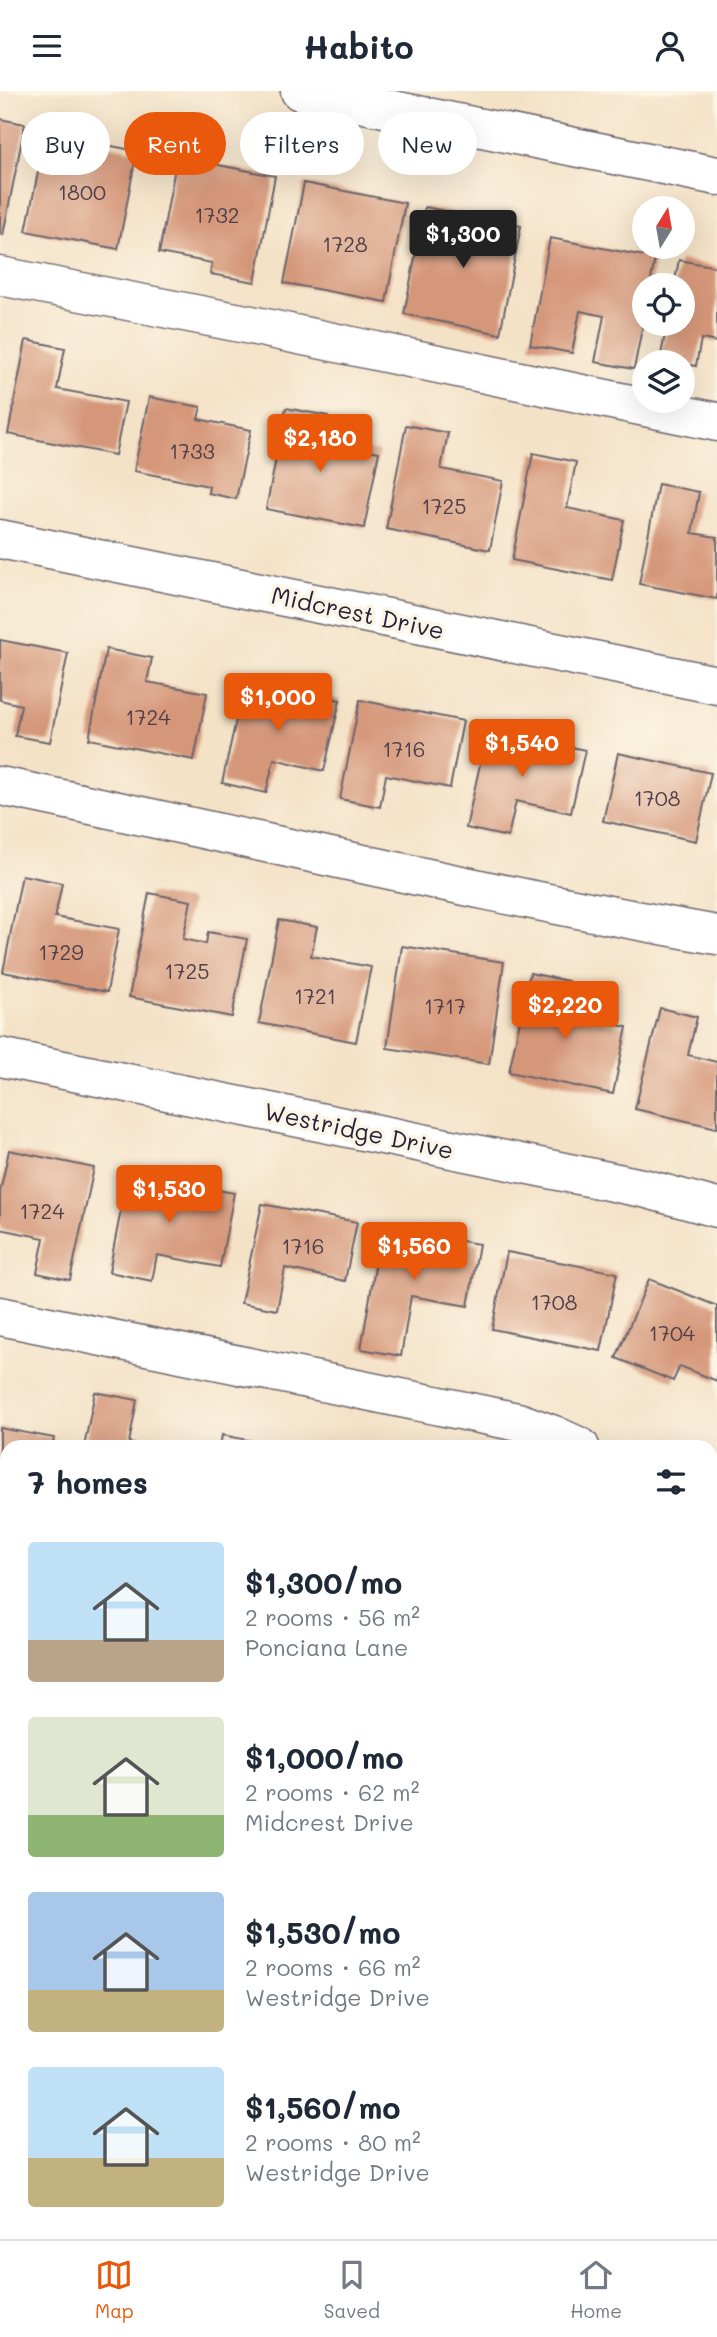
<!DOCTYPE html>
<meta charset="utf-8">
<style>
:root{--surface:#fff;--page:#f2f2f3;--text:#1f2937;--muted:#747a83;--line:#e0e1e3;--accent:#ea580c}
body{margin:0;font-family:Mali,sans-serif;background:var(--page);color:var(--text);height:100vh;display:flex;flex-direction:column;font-size:26px;white-space:nowrap}
*{box-sizing:border-box;margin:0}
p{font-size:23px;color:var(--muted)}
.icon{flex:none;width:38px;height:38px;fill:none;stroke:currentColor;stroke-width:2;stroke-linecap:round;stroke-linejoin:round}
.map{position:relative;flex:1;overflow:hidden}
.details{position:absolute;left:0px;top:1349px;width:718px;height:800px;display:flex;flex-direction:column;background:var(--surface);border-radius:21px 21px 0 0;box-shadow:0 7px 28px #0002}
.details>*{flex:none}
.hud{position:absolute;left:21px;top:21px;width:676px;height:63px;display:flex;gap:14px}
.needle{width:46px;rotate:11deg}
.buttons{position:absolute;left:632px;top:105px;display:grid;gap:14px}
.buttons a{display:grid;place-items:center;width:63px;height:63px;border-radius:50%;background:var(--surface);box-shadow:0 7px 28px #0002;font-size:35px}
.price{position:absolute;translate:-50% -60px;padding:0 16px;border-radius:7px;background:var(--accent);color:#fff;font-size:23px;line-height:46px;filter:drop-shadow(0 2px 4px #0008)}
.price::after{content:'';position:absolute;left:50%;top:42px;width:21px;height:16px;margin-left:-10px;background:inherit;clip-path:polygon(0 0,100% 0,50% 100%)}
.price.current{background:#222;color:#fff}
ul{padding:0;list-style:none}
li{display:flex;align-items:center;gap:21px;height:175px;padding:0 28px}
li span{display:grid;place-items:center;flex:none;width:196px;height:140px;border-radius:7px;color:#555}
li>.icon{margin-inline-start:auto}
span .icon{width:84px;height:84px;fill:#fffc;stroke-width:1}
li b{font-size:30px}
h2{display:flex;justify-content:space-between;align-items:center;height:84px;padding:0 28px;font-size:30px}
.chip{padding:0 24px;border-radius:32px;background:var(--surface);box-shadow:0 7px 28px #0002;font-size:24px;line-height:63px}
.chip.current{background:var(--accent);color:#fff}
header{display:flex;justify-content:space-between;align-items:center;height:91px;padding:0 28px;background:var(--surface);font-size:32px;font-weight:700}
.menu{display:flex;justify-content:space-around;align-items:center;height:98px;border-top:2px solid var(--line);background:var(--surface);font-size:19px;color:var(--muted)}
.menu a{display:grid;justify-items:center;gap:4px}
.menu .current{color:var(--accent)}
.map>svg:first-child{display:block}
.building{fill:#d59779}
.lines{fill:none;stroke-linecap:round;stroke-linejoin:round}
.minor-casing{stroke:#6c656c;stroke-width:41}
.minor{stroke:#fff;stroke-width:38}
.labels{text-anchor:middle;dominant-baseline:central;stroke-width:7;stroke-linejoin:round;paint-order:stroke}
.number-label{font-size:21px;fill:#4f3f4a}
.street-label{font-size:24px;fill:#22223b;stroke:#fcf5e5}
</style>
<header><svg class="icon" aria-label="menu" viewBox="0 0 24 24"><path d="M4 6h16M4 12h16M4 18h16"/></svg>Habito<svg class="icon" aria-label="person" viewBox="0 0 24 24"><circle cx="12" cy="8" r="4"/><path d="M4 21q1-7 8-7t8 7"/></svg></header>
<div class="map">
<svg width="717" height="2148" viewBox="0 0 717 2148">
<rect width="100%" height="100%" fill="#fcf5e5"/>
<filter id="ink" filterUnits="userSpaceOnUse"><feTurbulence type="fractalNoise" baseFrequency=".0143" numOctaves="2"/><feDisplacementMap in="SourceGraphic" scale="14" xChannelSelector="R" yChannelSelector="G"/><feConvolveMatrix kernelMatrix="1 2 1 2 8 2 1 2 1" color-interpolation-filters="sRGB"/></filter>
<filter id="wash" filterUnits="userSpaceOnUse"><feTurbulence type="fractalNoise" baseFrequency=".00686" numOctaves="4" result="noise"/><feDisplacementMap in="SourceGraphic" scale="28" xChannelSelector="R" yChannelSelector="G"/><feGaussianBlur stdDeviation="1.57" result="paint"/><feColorMatrix in="noise" values="0 0 0 0 0 0 0 0 0 0 0 0 0 0 0 0 0 1.4 0 .05"/><feComposite in="paint" operator="in"/></filter>
<g filter="url(#wash)">
<rect width="100%" height="100%" fill="#f4e2c7"/>
<g id="blocks">
<!-- building -->
<g class="building">
<path d="M0,28L25,33L3,144L0,143Z"/>
<path d="M46,42L137,60L118,158L26,140Z"/>
<path d="M177,66L275,85L255,191L210,183L212,172L159,162Z"/>
<path d="M304,92L405,112L386,211L284,192Z"/>
<path d="M425,116L521,135L500,243L404,223Z"/>
<path d="M550,147L655,167L650,194H644V227L634,278L595,271L604,225L580,220L572,262L530,254Z"/>
<path d="M679,169L717,176V251L701,248L696,275L660,269L667,233H682V194H674Z"/>
<path d="M26,249L65,257L57,298L126,311L115,364L8,343Z"/>
<path d="M149,306L201,316L198,328L251,339L236,408L208,402L209,395L134,380Z"/>
<path d="M286,317L328,325L323,350L379,361L364,437L266,418Z"/>
<path d="M406,334L448,342L441,378L503,390L490,459L386,438Z"/>
<path d="M533,362L576,371L567,417L624,429L612,489L512,469Z"/>
<path d="M658,393L699,401L692,442L717,446V508L639,493Z"/>
<path d="M0,549L68,562L50,651L15,645L21,614L0,609Z"/>
<path d="M106,558L152,567L147,591L207,602L194,669L89,648Z"/>
<path d="M245,588L340,609L324,680L274,668L266,702L222,692Z"/>
<path d="M360,609L463,630L450,697L386,684L380,716L340,708Z"/>
<path d="M488,637L585,659L571,722L516,710L508,746L466,737Z"/>
<path d="M618,662L711,682L696,750L603,730Z"/>
<path d="M22,784L62,792L55,826L119,838L107,901L3,881Z"/>
<path d="M149,802L191,810L183,848L206,853L208,841L247,848L232,926L129,906Z"/>
<path d="M279,829L317,836L311,865L371,876L356,951L259,932Z"/>
<path d="M402,855L504,871L489,973L387,957Z"/>
<path d="M530,882L568,890L561,922L627,936L613,1003L509,981Z"/>
<path d="M660,917L697,926L688,964L717,971V1037L635,1018Z"/>
<path d="M9,1059L94,1077L70,1189L37,1182L44,1147L0,1138V1101Z"/>
<path d="M128,1082L234,1102L220,1176L157,1164L152,1190L109,1181Z"/>
<path d="M262,1113L357,1131L345,1190L285,1177L277,1219L241,1212Z"/>
<path d="M382,1136L479,1153L468,1215L411,1205L401,1265L361,1258Z"/>
<path d="M507,1161L617,1182L601,1260L492,1238Z"/>
<path d="M649,1188L717,1215V1290L680,1275L673,1290L616,1267Z"/>
<path d="M95,1301L137,1309L129,1352L145,1356H84Z"/>
<path d="M0,1337L54,1347L52,1356H7V1399L0,1398Z"/>
<path d="M222,1344L263,1352L262,1356H220Z"/>
<path d="M0,1577L7,1579V1650L0,1649Z"/>
<path d="M0,1810L7,1811V1916L0,1915Z"/>
<path d="M717,1861V1977L710,1973V1874Z"/>
<path d="M0,2093L7,2094V2142H28L26,2148H0Z"/>
<path d="M710,2140L717,2142V2148H688L690,2142H710Z"/>
<path d="M73,2142H130L142,2148H70Z"/>
<path d="M614,2142H668L684,2148H611Z"/>
</g>
</g>
</g>
<g filter="url(#ink)">
<use href="#blocks" fill-opacity="0" stroke="#6c656c" stroke-width="2"/>
<g class="lines">
<defs>
<g id="minor">
<path d="M300,0L717,85"/>
<path d="M0,185L251,234L717,331"/>
<path d="M0,448L717,594"/>
<path d="M0,695C239,744 477,802 717,844"/>
<path d="M0,966L647,1098L717,1117"/>
<path d="M0,1225L518,1331L554,1344L580,1356"/>
<path d="M710,1440L717,1444"/>
<path d="M0,1493L7,1494"/>
<path d="M710,1681L717,1670"/>
<path d="M0,1734L7,1735"/>
<path d="M710,1763L717,1766"/>
<path d="M0,2004L7,2005"/>
<path d="M710,2053L717,2055"/>
<path d="M300,2142L308,2148"/>
<path d="M521,2148L522,2142"/>
</g>
</defs>
<!-- minor casing -->
<use href="#minor" class="minor-casing"/>
<!-- minor -->
<use href="#minor" class="minor"/>
</g>
</g>
<g class="labels">
<!-- number labels -->
<g class="number-label">
<text x="82" y="100">1800</text>
<text x="217" y="123">1732</text>
<text x="345" y="152">1728</text>
<text x="192" y="359">1733</text>
<text x="444" y="414">1725</text>
<text x="148" y="625">1724</text>
<text x="404" y="657">1716</text>
<text x="657" y="706">1708</text>
<text x="61" y="860">1729</text>
<text x="187" y="879">1725</text>
<text x="315" y="904">1721</text>
<text x="445" y="914">1717</text>
<text x="42" y="1119">1724</text>
<text x="303" y="1154">1716</text>
<text x="554" y="1210">1708</text>
<text x="672" y="1241">1704</text>
</g>
<!-- street labels -->
<g class="street-label">
<text transform="translate(358 521) rotate(12)">Midcrest Drive</text>
<text transform="translate(359 1039) rotate(12)">Westridge Drive</text>
</g>
</g>
</svg>
<div class="buttons">
<a><svg class="needle" viewBox="-14 -14 28 28"><path d="M0-13l5 13h-10z" fill="#e53935"/><path d="M0 13l5-13h-10z" fill="#747a83"/></svg></a>
<a><svg class="icon" aria-label="locate" viewBox="0 0 24 24"><circle cx="12" cy="12" r="6"/><path d="M12 2v4M12 18v4M2 12h4M18 12h4"/></svg></a>
<a><svg class="icon" aria-label="layers" viewBox="0 0 24 24"><path d="M12 4l9 5-9 5-9-5zM3 14l9 5 9-5"/></svg></a>
</div>
<b class="price current" style="left:463px;top:179px">$1,300</b>
<b class="price" style="left:320px;top:383px">$2,180</b>
<b class="price" style="left:278px;top:642px">$1,000</b>
<b class="price" style="left:522px;top:688px">$1,540</b>
<b class="price" style="left:565px;top:950px">$2,220</b>
<b class="price" style="left:169px;top:1134px">$1,530</b>
<b class="price" style="left:414px;top:1191px">$1,560</b>
<div class="hud">
<a class="chip">Buy</a>
<a class="chip current">Rent</a>
<a class="chip">Filters</a>
<a class="chip">New</a>
</div>
<section class="details">
<h2>7 homes<svg class="icon" aria-label="filters" viewBox="0 0 24 24"><path d="M4 7h16M4 17h16"/><circle cx="9" cy="7" r="2"/><circle cx="15" cy="17" r="2"/></svg></h2>
<ul>
<li><span style="background:linear-gradient(#bfe0f5 70%,#b9a48a 0)"><svg class="icon" aria-label="home" viewBox="0 0 24 24"><path d="M3 11l9-7 9 7M6 9v11h12V9"/></svg></span><div><b>$1,300/mo</b><p>2 rooms · 56 m²</p><p>Ponciana Lane</p></div></li>
<li><span style="background:linear-gradient(#dfe7d0 70%,#8fb573 0)"><svg class="icon" aria-label="home" viewBox="0 0 24 24"><path d="M3 11l9-7 9 7M6 9v11h12V9"/></svg></span><div><b>$1,000/mo</b><p>2 rooms · 62 m²</p><p>Midcrest Drive</p></div></li>
<li><span style="background:linear-gradient(#a9c7e8 70%,#c2b280 0)"><svg class="icon" aria-label="home" viewBox="0 0 24 24"><path d="M3 11l9-7 9 7M6 9v11h12V9"/></svg></span><div><b>$1,530/mo</b><p>2 rooms · 66 m²</p><p>Westridge Drive</p></div></li>
<li><span style="background:linear-gradient(#bfe0f5 65%,#c2b280 0)"><svg class="icon" aria-label="home" viewBox="0 0 24 24"><path d="M3 11l9-7 9 7M6 9v11h12V9"/></svg></span><div><b>$1,560/mo</b><p>2 rooms · 80 m²</p><p>Westridge Drive</p></div></li>
</ul>
</section>
</div>
<nav class="menu">
<a class="current"><svg class="icon" aria-label="map" viewBox="0 0 24 24"><path d="M3 6l6-2 6 2 6-2v14l-6 2-6-2-6 2zM9 4v14M15 6v14"/></svg>Map</a>
<a><svg class="icon" aria-label="saved" viewBox="0 0 24 24"><path d="M7 4h10v16l-5-4-5 4z"/></svg>Saved</a>
<a><svg class="icon" aria-label="home" viewBox="0 0 24 24"><path d="M3 11l9-7 9 7M6 9v11h12V9"/></svg>Home</a>
</nav>
